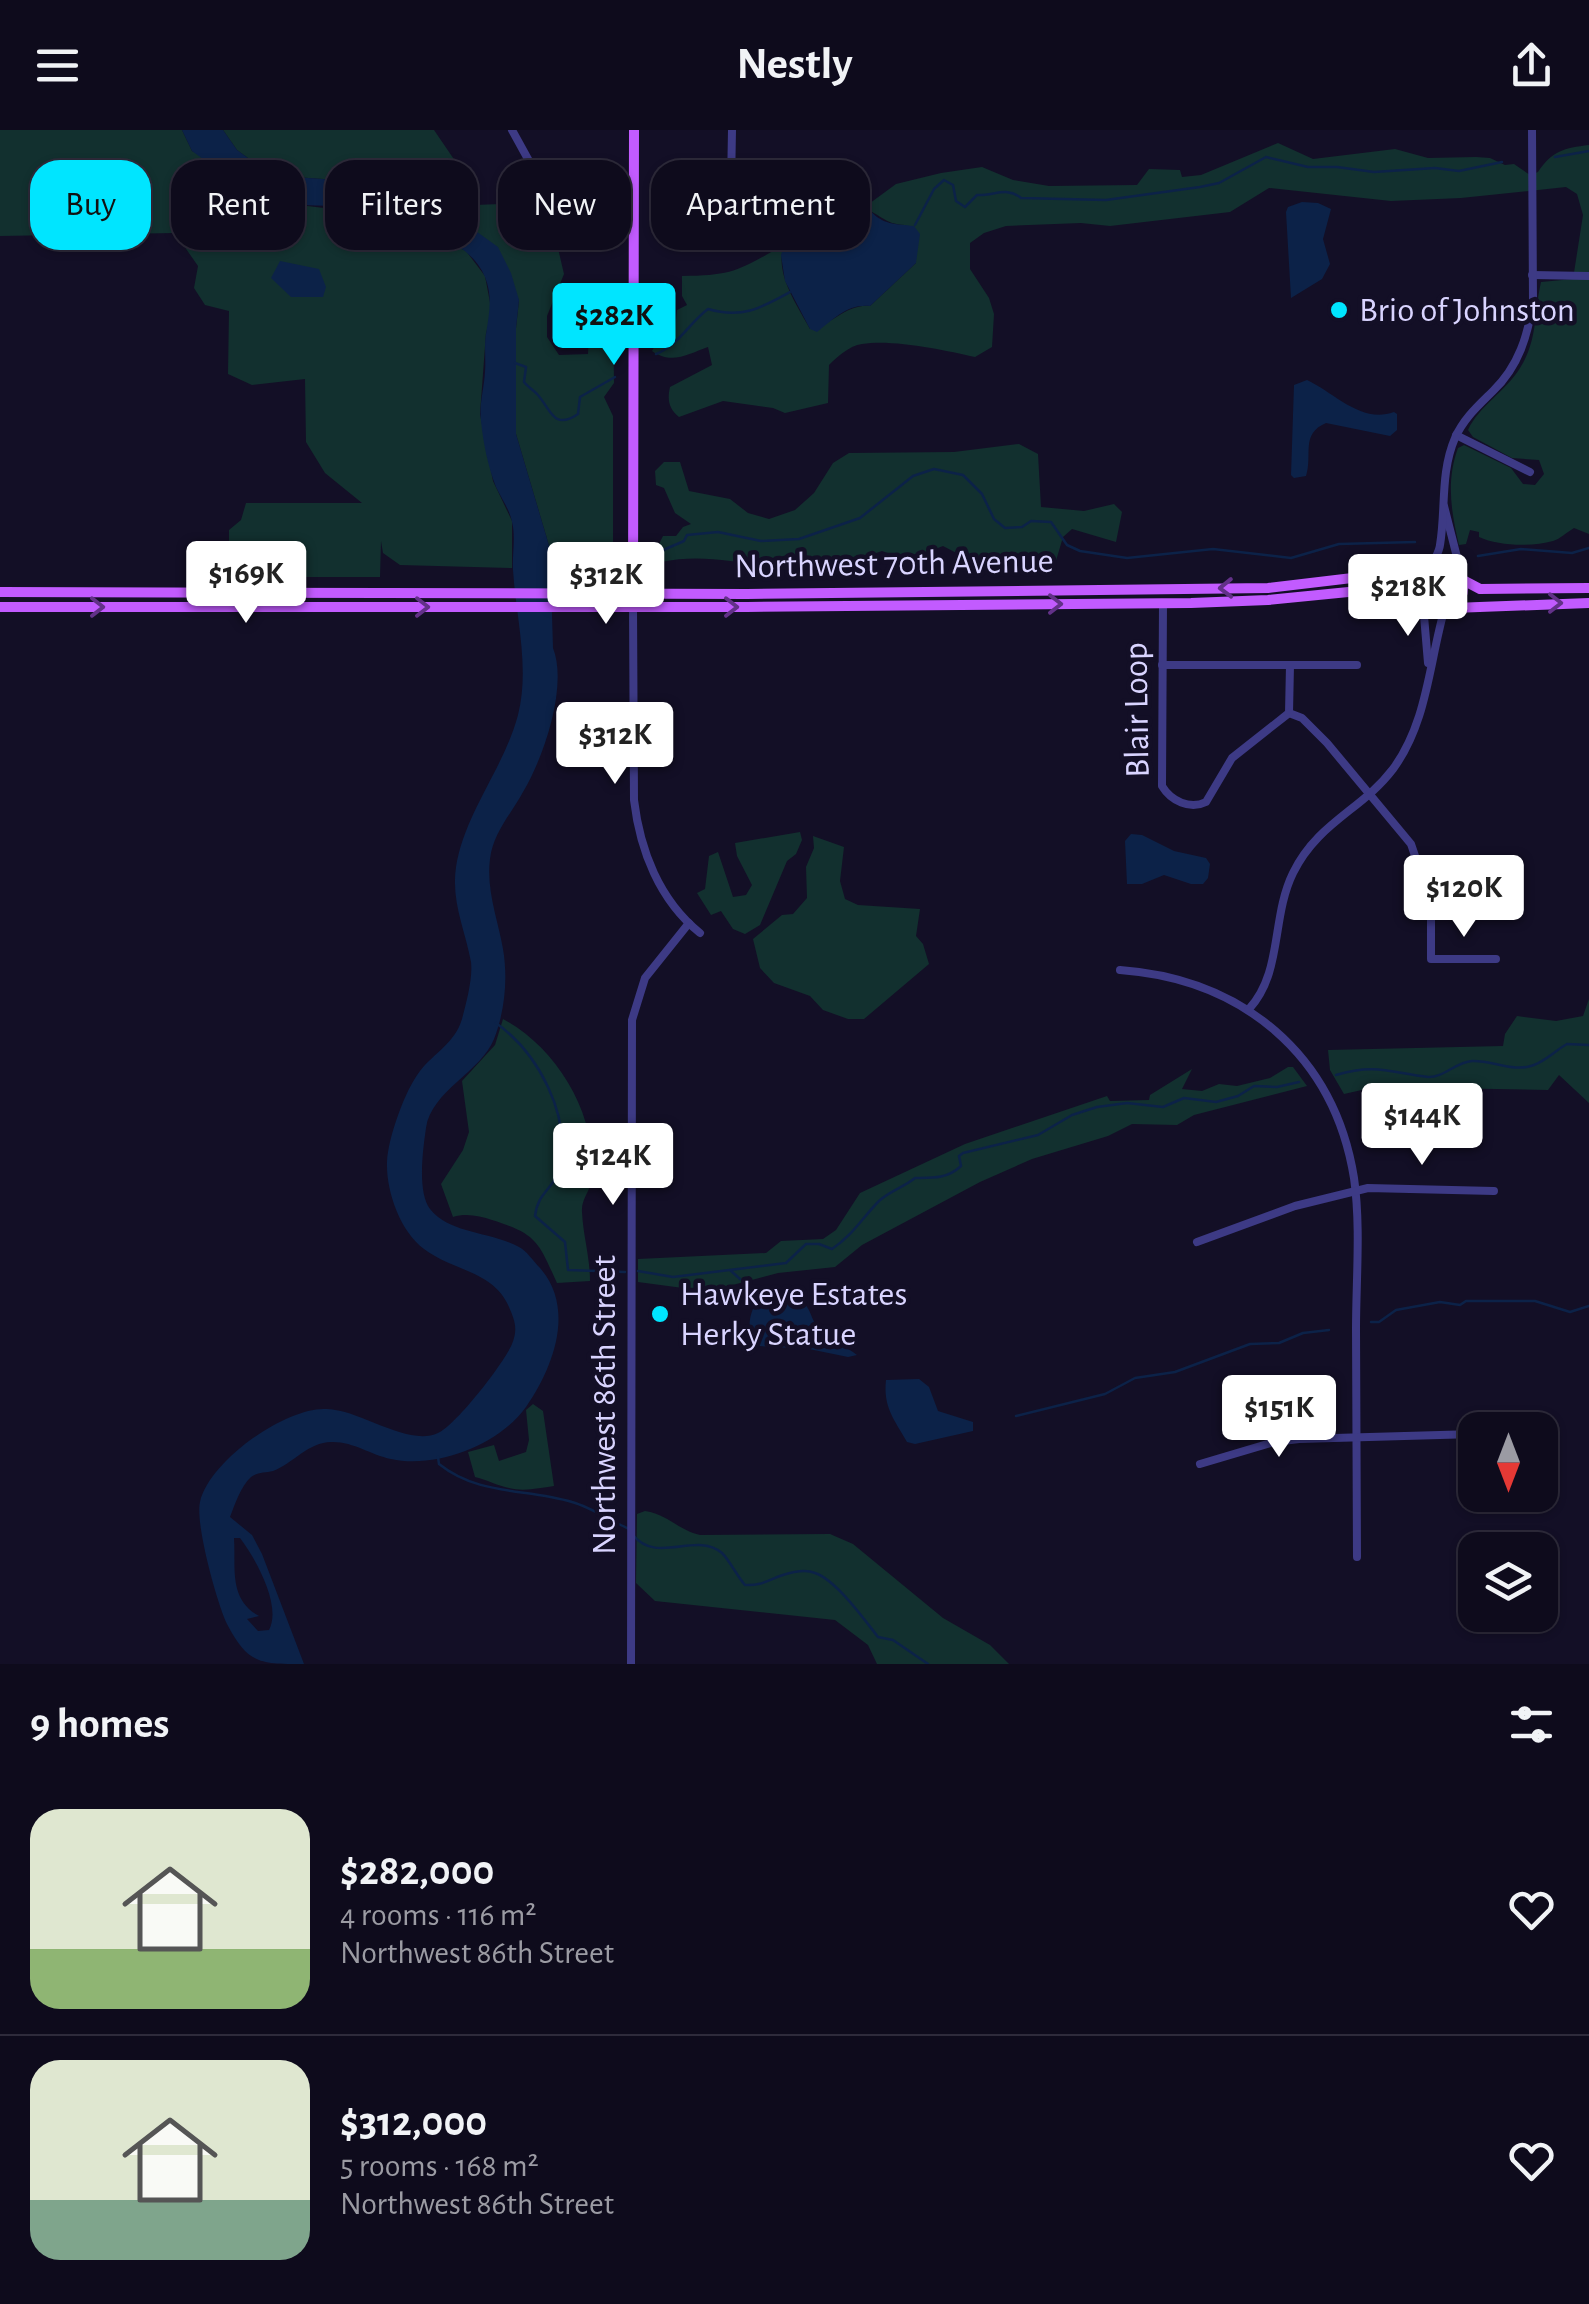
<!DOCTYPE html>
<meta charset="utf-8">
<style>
:root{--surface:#0e0b1c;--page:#1c1929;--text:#f1f3f6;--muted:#9b9ba3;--line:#2e2b3b;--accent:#00e5ff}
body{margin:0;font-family:"Alegreya Sans",sans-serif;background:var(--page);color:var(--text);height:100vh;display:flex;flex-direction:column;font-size:38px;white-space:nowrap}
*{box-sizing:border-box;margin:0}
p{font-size:32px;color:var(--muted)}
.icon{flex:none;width:55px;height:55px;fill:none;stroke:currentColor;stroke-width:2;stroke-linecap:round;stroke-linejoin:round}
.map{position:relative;height:1534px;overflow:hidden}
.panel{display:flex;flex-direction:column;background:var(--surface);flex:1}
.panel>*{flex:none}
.top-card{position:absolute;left:30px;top:30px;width:1000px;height:90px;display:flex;gap:20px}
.needle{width:65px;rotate:180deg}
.fabs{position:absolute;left:1458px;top:1282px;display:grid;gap:20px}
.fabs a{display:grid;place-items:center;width:100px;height:100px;border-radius:20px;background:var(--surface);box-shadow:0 2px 8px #0004,0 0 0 2px var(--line);font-size:50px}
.price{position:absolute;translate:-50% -85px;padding:0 22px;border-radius:10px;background:#fff;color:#222;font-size:32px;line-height:65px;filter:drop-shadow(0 2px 5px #0008)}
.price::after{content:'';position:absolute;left:50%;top:60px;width:30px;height:22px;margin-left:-15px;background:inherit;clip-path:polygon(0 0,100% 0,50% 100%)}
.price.selected{background:var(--accent);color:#111}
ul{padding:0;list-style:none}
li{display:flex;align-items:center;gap:30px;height:250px;padding:0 30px}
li+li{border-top:2px solid var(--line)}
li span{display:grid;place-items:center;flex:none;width:280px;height:200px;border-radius:30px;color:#555}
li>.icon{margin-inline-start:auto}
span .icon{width:120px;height:120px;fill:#fffc;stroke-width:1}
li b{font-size:42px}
h2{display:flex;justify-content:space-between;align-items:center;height:120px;padding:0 30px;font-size:42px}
.tag{padding:0 35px;border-radius:30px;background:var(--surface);box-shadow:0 2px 8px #0004,0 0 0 2px var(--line);font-size:35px;line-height:90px}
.tag.selected{background:var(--accent);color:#111}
header{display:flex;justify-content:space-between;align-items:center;height:130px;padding:0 30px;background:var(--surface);font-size:45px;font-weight:700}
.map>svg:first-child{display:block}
.green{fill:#12302f}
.water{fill:#0c2248;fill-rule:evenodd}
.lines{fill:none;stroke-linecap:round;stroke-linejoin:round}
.stream{stroke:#0c2248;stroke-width:2.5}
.minor{stroke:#3d3a85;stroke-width:8}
.major{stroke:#c25bff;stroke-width:10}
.oneway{stroke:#623188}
.poi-dot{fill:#00e5ff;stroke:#130f26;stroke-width:4}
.labels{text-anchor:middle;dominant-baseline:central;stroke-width:9;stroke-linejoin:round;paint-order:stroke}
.poi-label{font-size:35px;fill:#d9d4ff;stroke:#130f26;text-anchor:start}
.street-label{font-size:35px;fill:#d9d4ff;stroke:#130f26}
</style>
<header><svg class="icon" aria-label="menu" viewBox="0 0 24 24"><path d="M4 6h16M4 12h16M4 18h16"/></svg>Nestly<svg class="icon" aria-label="share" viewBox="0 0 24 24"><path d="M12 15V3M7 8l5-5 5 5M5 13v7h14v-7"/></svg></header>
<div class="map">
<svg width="1589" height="1534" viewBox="0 0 1589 1534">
<rect width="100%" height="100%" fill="#130f26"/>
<!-- green -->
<g class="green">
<path d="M0,0H182L192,21L299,75L366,83L416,97L466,121L485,146L492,183L486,203L480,284L493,351L512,391V438L400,435L383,423L381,411L380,447H229V400L241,390L246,373H362L325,343L306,312L305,249L252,255L228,244L229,181L205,175L194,158L198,136L175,103L0,106Z"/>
<path d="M223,0H434L464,44L467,62L475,75L500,74C504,95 512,101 531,109L533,98L553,97L564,144L547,186V207L559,225L588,224L589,200L605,173L613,180L614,253L604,267L613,286V414L608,431L588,435L549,433L550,419L516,304V198L519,170L472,96L441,76L414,65L381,60L365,52L294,47L256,34L237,20Z"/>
<path d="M1278,13L1313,29L1395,19L1428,28L1476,27L1490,28L1505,35L1514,34L1530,45L1538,42C1552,21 1564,18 1589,15V404L1574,398C1567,402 1560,409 1553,411C1532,417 1498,416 1479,407V402L1470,400L1466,414L1459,415C1451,381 1446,351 1458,318L1464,315L1511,338L1523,354L1535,355L1544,344L1539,330L1512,328L1473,307L1468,300C1479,276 1506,261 1520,238C1538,210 1534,182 1541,152L1573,149L1583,85L1577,64L1566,57L1461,68L1391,71L1269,58L1230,82L1110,96L1081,93L1006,96L984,103L970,113V139L989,168L994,184L992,217L975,227C944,220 893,209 862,214C849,216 838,226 829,235L828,273L785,283L773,278L723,271L679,287C669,279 667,270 670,257L712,235L708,217C688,224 672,235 652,221L657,211L675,198L677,180L687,175L682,166V146C735,146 740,139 784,115C774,143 797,175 810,199C832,196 845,174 870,176L916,133L905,95C884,95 877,80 862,79L896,54L941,43L982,37L1013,50L1049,56L1137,55L1149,39L1180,40L1182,47L1201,45Z"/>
<path d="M1019,314L1038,324L1041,377L1084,381L1114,374L1122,382L1116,412L1072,399L1063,407L1053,441L973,438L966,428L943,416L907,430L882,421C862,427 845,439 823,440C767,443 718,420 661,432C653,425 659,414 663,406H676L683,397L691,394L675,383L664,358L656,355L655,341L664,332H680L689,361L730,369L748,383L769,389L795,380L814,363L833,333L849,323L954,322Z"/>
<path d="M800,702L802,710L796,724L787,731L760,795L745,804L733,799L721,781L711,785L697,763L705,759L709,726L718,722L733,767L746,765L752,755L737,726L735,713Z"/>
<path d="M813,706L844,717L840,751L845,769L858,775L920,779L916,806L923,814L929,834L864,889H848L823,880L810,866L774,853L760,838L753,809L782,785L793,784L807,768L806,737L814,718Z"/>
<path d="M1589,869V973L1559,945L1548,960L1375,957L1344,964L1330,940L1328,920L1503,916L1505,904L1517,886L1556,891L1583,886Z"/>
<path d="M503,889C558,918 600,989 591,1052C589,1063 581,1070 582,1082C583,1105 590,1127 590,1151L557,1153C538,1111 537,1104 492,1090C480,1086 466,1083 453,1087L441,1054L463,1020L469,1002L462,951L495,915Z"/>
<path d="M1288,937H1293L1307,956L1194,985L1177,995L1132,994L1108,1006L1032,1029L980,1052L862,1115L835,1137L778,1143L725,1157L683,1158L638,1152V1129L766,1123L781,1111L823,1109L836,1100L860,1063L965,1014L1107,966L1110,971L1149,970L1150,965L1192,939L1182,959L1202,961L1219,954L1237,956L1270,948Z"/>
<path d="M533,1274L543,1281L554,1356C539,1358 524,1362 509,1358C498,1356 488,1350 475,1347L468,1322L494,1315L499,1331L526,1322L529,1310L526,1280Z"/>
<path d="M645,1381C669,1385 678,1400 700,1405L830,1404L853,1414L943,1488L990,1515L1009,1534H877L868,1515L835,1490L655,1471L636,1453L637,1384Z"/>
</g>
<!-- water -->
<g class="water">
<path d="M182,0H223L237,20L256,34L294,47L365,52L381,60L414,64L441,76L498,117L511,143L519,170L516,198V304L550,419L553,518C568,556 544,627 523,662C511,684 493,703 490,729C486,760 498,790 503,819C508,848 505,881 494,909C481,942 431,961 426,998C423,1019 417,1062 430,1079C450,1104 489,1101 519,1117C527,1121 533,1131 540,1138C576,1179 553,1238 526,1277C499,1315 436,1339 391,1329C371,1325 354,1312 333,1312C309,1311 294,1333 273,1341C265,1343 257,1342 251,1347C241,1356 235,1374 230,1387L252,1405L262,1424L304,1534C259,1534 248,1534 227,1494C217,1473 195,1394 200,1372C209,1331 287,1276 327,1279C361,1280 408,1317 438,1303C456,1295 504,1233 512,1214C518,1199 515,1191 509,1177C494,1141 453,1141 424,1119C400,1101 386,1061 387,1032C388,1008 405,960 420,941C434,923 455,913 462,889C466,874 473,848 471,832C465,799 451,772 456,737C465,682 504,638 518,585C530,537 516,488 513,440C512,424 516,407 512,392C510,380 501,368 496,357C488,337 483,312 481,291C479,274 484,259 485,242C486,230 484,216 486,204C489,184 493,167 485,147C468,106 408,94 369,84L366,77L300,75L240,56L192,21ZM234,1408H240C256,1429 282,1476 269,1500L258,1501L247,1489L259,1486C228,1469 236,1437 234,1408Z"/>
<path d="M1302,72L1318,73L1331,79L1323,109L1330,134L1322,149L1291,168L1286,82L1288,77Z"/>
<path d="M862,79L870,80C882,95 896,94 914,96L920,104L916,133L870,176C847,174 834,189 817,202L810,199L785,151L781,125L784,115L811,100Z"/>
<path d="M280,131L319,139L326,157L323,167H291L271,148Z"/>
<path d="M1307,250C1335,263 1361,294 1394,282L1397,284V300L1390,306L1326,293C1300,304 1313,325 1306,346L1294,348L1291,345L1294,255Z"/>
<path d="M1131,704L1142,705L1174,721L1206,728L1210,734L1208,748L1203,754H1191L1164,745L1142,754H1127L1125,711Z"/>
<path d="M782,1166C817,1171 804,1183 822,1203C831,1213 847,1216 857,1225L848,1227L809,1219L759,1216C746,1205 748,1186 756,1173Z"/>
<path d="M919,1249L929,1257L938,1281L973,1292V1301L915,1314L907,1312C894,1289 883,1277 886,1250Z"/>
</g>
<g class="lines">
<!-- stream -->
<g class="stream">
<path d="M1555,27L1589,21"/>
<path d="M915,95L934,59L944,50L953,55L956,71L965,77L977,65C994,66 1007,56 1021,68L1106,70L1200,57L1219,53L1266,27L1308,37H1337L1374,42L1435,38L1459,41L1502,32"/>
<path d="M656,224C679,215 689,193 708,179C742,189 761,178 790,162"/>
<path d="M515,233L526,237L524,252C528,257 533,260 537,264C551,279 553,301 578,284L580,267L615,247"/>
<path d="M661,421L684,411L687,405L718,402L761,411L799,409L860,388L913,346L934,339L963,345L982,364L994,389L1005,398L1022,397L1031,391L1051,392L1067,415L1080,421L1127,428L1213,419L1291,428L1339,414L1415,412"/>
<path d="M1478,426L1521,419L1572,423L1589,418"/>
<path d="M549,438L566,441"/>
<path d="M496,893C538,923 572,986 559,1038C554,1060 538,1061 535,1086L565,1112L568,1140L625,1142"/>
<path d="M1336,945C1376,933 1392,943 1428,947C1443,948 1456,932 1472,931C1492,930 1514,943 1534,935C1547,930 1556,920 1567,914L1589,915"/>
<path d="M730,1140L740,1149"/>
<path d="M638,1141L673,1147L786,1133L806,1114H819L832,1119C852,1106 863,1087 879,1071C890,1061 904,1057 915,1048C933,1048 947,1049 961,1036L959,1026L963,1023L1038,1005L1072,985L1097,977L1127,973L1163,977L1184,968L1216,972L1238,966L1254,956L1277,957L1299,952"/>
<path d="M1371,1192H1379L1396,1180L1440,1172L1460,1175L1466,1171H1535L1570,1182L1589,1176"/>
<path d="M1016,1286L1105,1264L1135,1248L1175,1242L1250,1214L1279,1213L1303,1203L1329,1200"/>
<path d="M438,1327L439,1334C479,1366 526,1358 572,1372C590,1377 612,1391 629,1399"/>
<path d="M633,1405C657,1435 696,1401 722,1423C730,1431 737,1446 745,1455C762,1456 768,1450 783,1445C792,1442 806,1439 815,1443C836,1450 864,1489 878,1507L893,1510L928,1534"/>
</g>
<!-- minor -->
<g class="minor">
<path d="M512,0L534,40"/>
<path d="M731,55L732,0"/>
<path d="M1532,145L1589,146"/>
<path d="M1456,305L1530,342"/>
<path d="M1444,376L1458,431L1455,440"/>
<path d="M1432,436C1434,429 1439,423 1440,415C1446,379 1440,343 1455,308C1464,288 1478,276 1493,261C1519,236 1528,205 1533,171L1532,0"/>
<path d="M1163,473L1162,656C1171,671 1190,680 1206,672L1232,628L1289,583L1290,535"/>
<path d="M1423,474L1428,533"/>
<path d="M633,475L634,670C640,720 659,770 700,803"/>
<path d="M1162,535H1357"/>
<path d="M1289,583L1302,588L1327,613L1411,714L1431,773V829H1496"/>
<path d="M1120,840C1242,849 1334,924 1354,1048C1361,1097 1356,1150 1356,1199C1357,1275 1357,1351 1357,1427"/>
<path d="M1249,879C1283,842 1271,788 1293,743C1318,692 1362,680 1393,639C1427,593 1429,534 1444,481"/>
<path d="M1197,1112L1295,1076L1368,1058L1494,1061"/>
<path d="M1200,1334L1274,1312L1299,1309L1475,1304"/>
<path d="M631,1534L632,890L645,848L689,793"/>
</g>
<!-- major -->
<g class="major">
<circle cx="1440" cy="458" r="23"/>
<path d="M1461,449L1480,459L1589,458"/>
<path d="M0,462L747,464L1268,458L1428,439"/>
<path d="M633,469L634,0"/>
<path d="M0,477H747L1191,473L1268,470L1399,457L1421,471"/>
<path d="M1453,478L1589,473"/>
</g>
</g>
<!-- one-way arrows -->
<defs><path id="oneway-chevron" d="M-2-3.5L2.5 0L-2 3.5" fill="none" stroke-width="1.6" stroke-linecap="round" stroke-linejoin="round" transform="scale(2.5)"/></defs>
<g class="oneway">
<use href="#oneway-chevron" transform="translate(1226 458) rotate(179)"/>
<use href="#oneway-chevron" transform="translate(1555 473)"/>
<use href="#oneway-chevron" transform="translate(1055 474)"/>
<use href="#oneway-chevron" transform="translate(97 477)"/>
<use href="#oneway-chevron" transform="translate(422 477)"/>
<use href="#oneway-chevron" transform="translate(731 477)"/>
</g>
<!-- markers -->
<g class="poi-dot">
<circle cx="1339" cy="180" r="10"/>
<circle cx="660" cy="1184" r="10"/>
</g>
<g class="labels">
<!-- poi labels -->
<g class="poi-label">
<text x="1359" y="180">Brio of Johnston</text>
<text x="680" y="1164">Hawkeye Estates<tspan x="680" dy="40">Herky Statue</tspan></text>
</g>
<!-- street labels -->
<g class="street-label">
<text transform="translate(894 434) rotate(-1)">Northwest 70th Avenue</text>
<text transform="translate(1137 580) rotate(-91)">Blair Loop</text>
<text transform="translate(604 1275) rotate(-90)">Northwest 86th Street</text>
</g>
</g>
</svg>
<div class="fabs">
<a><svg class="needle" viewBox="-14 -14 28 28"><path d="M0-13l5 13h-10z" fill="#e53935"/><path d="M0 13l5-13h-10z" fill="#9b9ba3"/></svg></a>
<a><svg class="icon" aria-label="layers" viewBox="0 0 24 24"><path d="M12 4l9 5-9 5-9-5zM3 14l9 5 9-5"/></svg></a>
</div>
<b class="price selected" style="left:614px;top:238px">$282K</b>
<b class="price" style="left:246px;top:496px">$169K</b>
<b class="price" style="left:606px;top:497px">$312K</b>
<b class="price" style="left:1408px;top:509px">$218K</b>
<b class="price" style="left:615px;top:657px">$312K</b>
<b class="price" style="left:1464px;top:810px">$120K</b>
<b class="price" style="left:1422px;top:1038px">$144K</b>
<b class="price" style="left:613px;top:1078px">$124K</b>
<b class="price" style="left:1279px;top:1330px">$151K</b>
<div class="top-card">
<a class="tag selected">Buy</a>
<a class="tag">Rent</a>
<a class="tag">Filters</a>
<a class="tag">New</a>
<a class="tag">Apartment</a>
</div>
</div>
<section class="panel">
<h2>9 homes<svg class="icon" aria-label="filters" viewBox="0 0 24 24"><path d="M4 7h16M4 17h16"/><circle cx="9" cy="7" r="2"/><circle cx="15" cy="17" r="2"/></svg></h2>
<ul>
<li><span style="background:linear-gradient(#dfe7d0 70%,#8fb573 0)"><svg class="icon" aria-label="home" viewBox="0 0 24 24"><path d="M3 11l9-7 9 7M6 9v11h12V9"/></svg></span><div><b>$282,000</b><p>4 rooms · 116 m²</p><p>Northwest 86th Street</p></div><svg class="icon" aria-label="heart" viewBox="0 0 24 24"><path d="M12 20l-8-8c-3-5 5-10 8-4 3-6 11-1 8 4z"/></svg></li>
<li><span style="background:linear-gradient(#dfe7d0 70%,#7fa58c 0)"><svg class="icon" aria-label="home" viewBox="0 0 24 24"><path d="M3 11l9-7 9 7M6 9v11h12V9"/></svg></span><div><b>$312,000</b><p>5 rooms · 168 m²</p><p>Northwest 86th Street</p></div><svg class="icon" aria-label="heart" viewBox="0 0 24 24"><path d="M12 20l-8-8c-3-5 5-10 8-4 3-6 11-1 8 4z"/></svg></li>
</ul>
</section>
